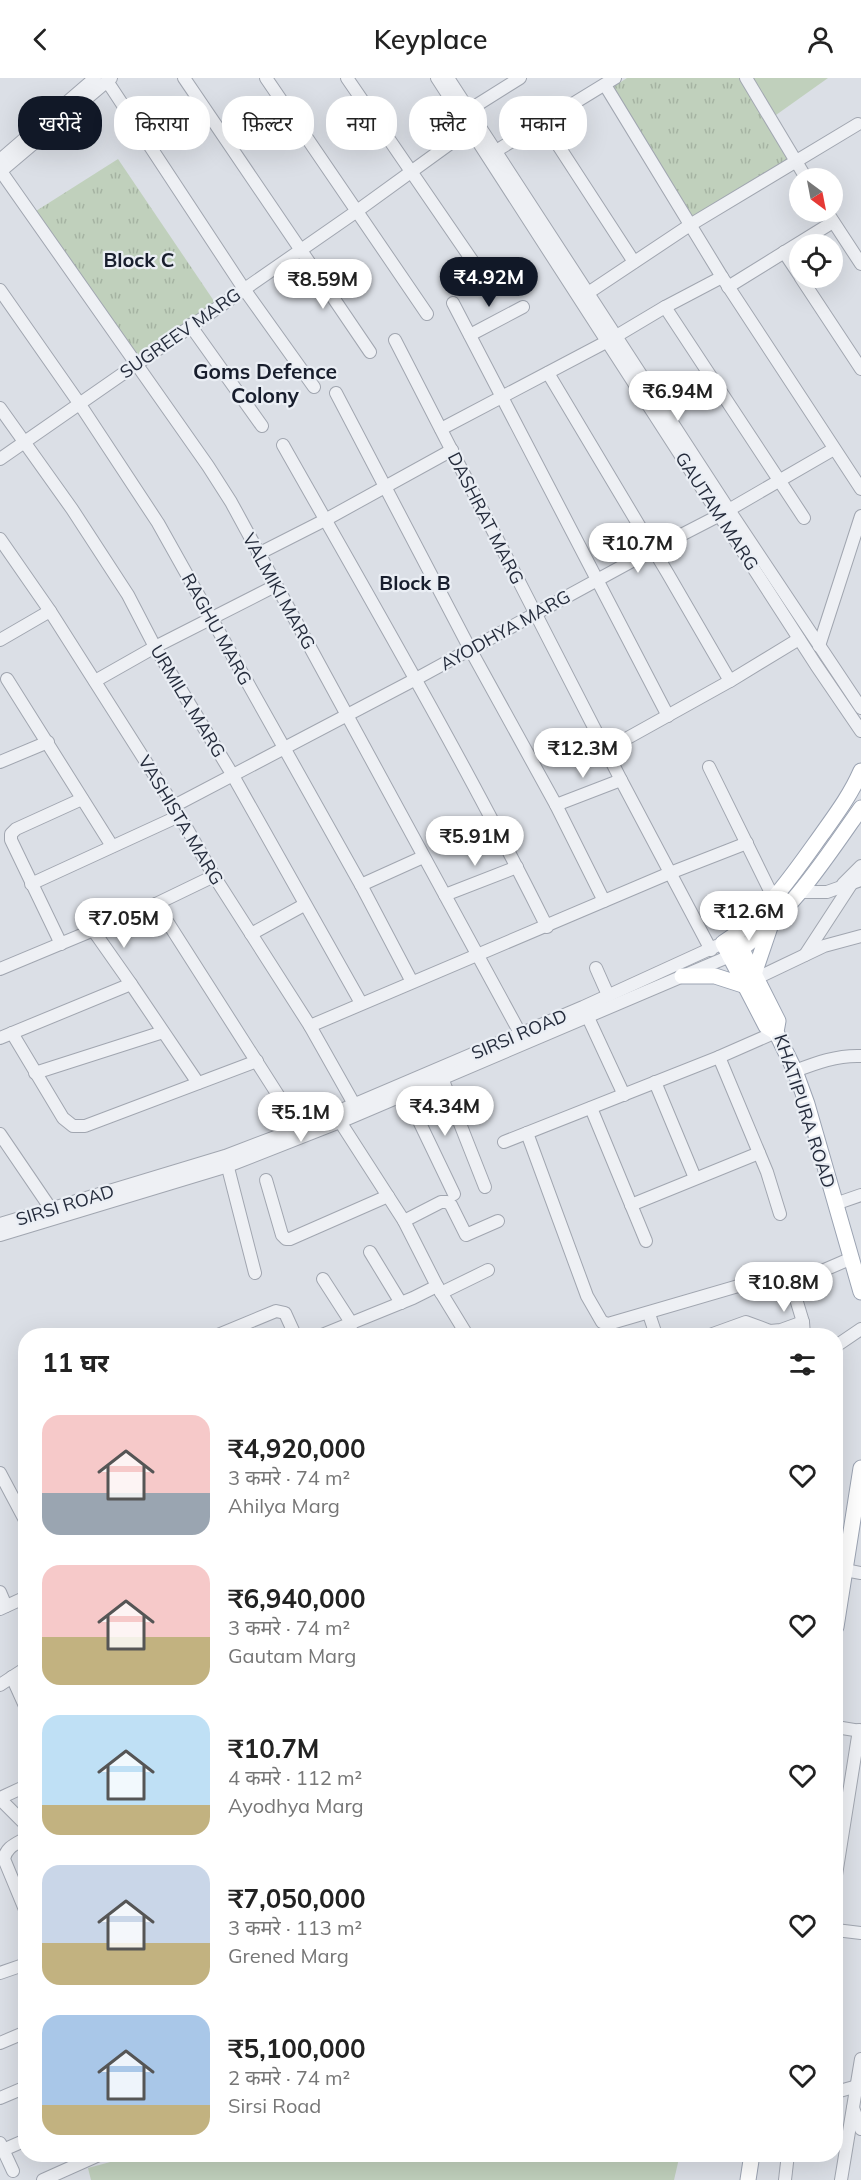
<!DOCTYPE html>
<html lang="hi">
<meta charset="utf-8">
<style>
:root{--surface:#fff;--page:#f6f6f6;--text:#222;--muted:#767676;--accent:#111827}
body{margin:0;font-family:Mulish,"Noto Sans Devanagari",sans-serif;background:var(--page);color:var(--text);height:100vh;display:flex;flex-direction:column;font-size:22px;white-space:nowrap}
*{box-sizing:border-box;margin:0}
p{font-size:20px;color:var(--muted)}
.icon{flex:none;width:33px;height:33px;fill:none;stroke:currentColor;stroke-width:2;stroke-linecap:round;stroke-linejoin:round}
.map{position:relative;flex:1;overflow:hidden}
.details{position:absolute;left:18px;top:1250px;width:825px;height:834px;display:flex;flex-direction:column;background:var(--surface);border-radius:24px;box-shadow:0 6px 24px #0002}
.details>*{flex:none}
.banner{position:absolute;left:18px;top:18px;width:825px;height:54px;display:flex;gap:12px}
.needle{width:39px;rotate:148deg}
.fabs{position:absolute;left:789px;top:90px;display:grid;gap:12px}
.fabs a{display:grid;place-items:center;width:54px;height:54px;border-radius:50%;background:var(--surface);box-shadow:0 6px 24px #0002;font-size:30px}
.price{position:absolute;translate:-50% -51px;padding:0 14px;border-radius:21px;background:#fff;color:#222;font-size:20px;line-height:39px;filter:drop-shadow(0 2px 3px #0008)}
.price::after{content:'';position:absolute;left:50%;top:36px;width:18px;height:14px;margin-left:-9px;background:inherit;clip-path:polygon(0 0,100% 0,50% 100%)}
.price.selected{background:var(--accent);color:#fff}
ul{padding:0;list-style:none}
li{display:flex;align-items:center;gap:18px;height:150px;padding:0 24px}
li span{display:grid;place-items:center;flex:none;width:168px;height:120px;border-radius:18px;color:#555}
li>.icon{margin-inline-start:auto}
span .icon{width:72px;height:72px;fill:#fffc;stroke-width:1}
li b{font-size:26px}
h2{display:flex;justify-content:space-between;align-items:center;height:72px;padding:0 24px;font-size:26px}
.chip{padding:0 21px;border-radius:24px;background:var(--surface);box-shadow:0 6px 24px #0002;font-size:21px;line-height:54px}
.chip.selected{background:var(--accent);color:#fff}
header{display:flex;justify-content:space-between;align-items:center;height:78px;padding:0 24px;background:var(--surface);font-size:27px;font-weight:600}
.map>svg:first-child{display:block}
.green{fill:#c0d0bc}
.park{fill:url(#park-tufts)}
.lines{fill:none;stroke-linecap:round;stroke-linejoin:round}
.minor-casing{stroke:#a1a6b0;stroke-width:14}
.major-casing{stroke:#9ba3b2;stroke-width:17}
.minor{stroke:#eef0f4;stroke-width:12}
.major{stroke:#fff;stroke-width:15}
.labels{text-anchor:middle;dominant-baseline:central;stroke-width:4.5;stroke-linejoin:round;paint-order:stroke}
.street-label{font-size:18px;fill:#252c3c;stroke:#eaeef4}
.neighbourhood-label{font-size:20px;font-weight:bold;fill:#181e2d;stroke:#eaeef4}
.quarter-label{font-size:21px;font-weight:bold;fill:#181e2d;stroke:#eaeef4}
</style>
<header><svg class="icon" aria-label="back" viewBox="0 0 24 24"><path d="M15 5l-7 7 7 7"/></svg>Keyplace<svg class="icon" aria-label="person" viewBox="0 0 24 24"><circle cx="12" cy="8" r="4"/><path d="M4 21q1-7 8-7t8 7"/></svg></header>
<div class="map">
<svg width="861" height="2102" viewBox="0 0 861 2102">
<defs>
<pattern id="park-tufts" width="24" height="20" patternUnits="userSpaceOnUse" patternTransform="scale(1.5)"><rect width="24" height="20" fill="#c0d0bc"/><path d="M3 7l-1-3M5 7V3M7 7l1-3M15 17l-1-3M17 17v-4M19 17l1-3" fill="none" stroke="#a5b3a2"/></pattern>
</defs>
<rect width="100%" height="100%" fill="#dbdfe6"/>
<!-- green -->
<g class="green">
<path d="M753,0H828L776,37Z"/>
<path d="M140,2076H680L674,2102H91L88,2090Z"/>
</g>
<!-- park -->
<g class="park">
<path d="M627,0H742L793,81L694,141L613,9Z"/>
<path d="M118,81L216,226L137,278L36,133Z"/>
</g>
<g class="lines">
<defs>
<g id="minor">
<path d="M184,0L370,274"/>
<path d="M266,0L427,236"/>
<path d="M347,0L480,194"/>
<path d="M437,0L816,587L861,653"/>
<path d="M448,0L729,432L861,630"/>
<path d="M746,0L806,100"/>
<path d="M107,3L244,211L314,309"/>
<path d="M605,7L722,199L861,411"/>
<path d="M469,32L520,0"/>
<path d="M543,44L634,184"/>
<path d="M491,76L615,0"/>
<path d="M0,82L95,0"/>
<path d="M0,92L208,388L231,424L520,955"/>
<path d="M0,94L111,0"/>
<path d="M827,134L861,186"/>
<path d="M784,174L800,198"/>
<path d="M801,200L861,291"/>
<path d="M728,209L833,144"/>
<path d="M0,212L79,325L158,445L361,807L412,904"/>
<path d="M588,215L690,147L858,46"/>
<path d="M453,225L668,638"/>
<path d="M665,229L804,440"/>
<path d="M190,247L262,348"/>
<path d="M470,257L523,229"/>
<path d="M395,262L621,702L711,872"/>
<path d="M548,295L668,496L730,603"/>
<path d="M336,315L470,571L556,727L604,823"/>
<path d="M0,330L72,431L128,517L155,569L232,696L361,925"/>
<path d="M441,351L608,263L665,229L722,199"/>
<path d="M283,367C373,526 466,686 547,849"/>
<path d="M0,381L357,133L477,46"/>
<path d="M0,461L50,533L174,728L214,798L310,948L354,1026"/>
<path d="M258,476L325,442L452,372"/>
<path d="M0,562L50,533"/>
<path d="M819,568L861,438"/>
<path d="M7,601L112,768"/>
<path d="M95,603L155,569L275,508"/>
<path d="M606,672L730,603L799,561"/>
<path d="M0,684L48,664"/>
<path d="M709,689L774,821"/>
<path d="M556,727L621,702"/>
<path d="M174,728L414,602L654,471L720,437L834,371"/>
<path d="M31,806L179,738"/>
<path d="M843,806L861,788"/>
<path d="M361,807L423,779"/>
<path d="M801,814H827L861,802"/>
<path d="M445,817L517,789"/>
<path d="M156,826L299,1050"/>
<path d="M93,852L131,906"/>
<path d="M251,856L304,827"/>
<path d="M61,866L11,762V756L16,751L82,721"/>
<path d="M805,877L852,805"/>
<path d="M596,890L608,917"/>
<path d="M0,891L156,826L214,798"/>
<path d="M757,900L824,868L861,858"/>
<path d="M585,933L624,1017"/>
<path d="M310,948L670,795L747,765"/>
<path d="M12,955L63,1040L73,1048H85L257,983"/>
<path d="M0,960L131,906L198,1005"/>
<path d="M719,979L767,1094L780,1136"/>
<path d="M795,993C816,985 837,977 861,978"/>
<path d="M35,995L163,954"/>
<path d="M442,1000L485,1109"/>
<path d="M655,1004L695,1100"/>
<path d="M406,1016L454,1116"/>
<path d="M591,1030L646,1163"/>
<path d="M337,1039L404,1143L437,1208L467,1257"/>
<path d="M527,1055L587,1218L602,1244L608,1246L776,1197L783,1199L793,1211L815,1196L852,1180"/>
<path d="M0,1056L51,1131"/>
<path d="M504,1064L719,979L776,954"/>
<path d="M226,1082L255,1195"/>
<path d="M266,1102L282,1157L286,1161H290L388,1118"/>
<path d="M835,1126L861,1117"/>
<path d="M631,1127L759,1075"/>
<path d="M404,1143L441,1124H447L451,1127L466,1157L498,1143"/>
<path d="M0,1146L225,1078L299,1050L583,929L723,865"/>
<path d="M0,1157L228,1088L340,1044L730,878"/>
<path d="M370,1174L401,1225"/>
<path d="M323,1201L352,1246"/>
<path d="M793,1211L803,1244L804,1257"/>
<path d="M441,1215L488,1192"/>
<path d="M649,1236L656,1257"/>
<path d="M218,1257L276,1233L285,1235L295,1257"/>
<path d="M322,1257L413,1220L437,1208"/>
<path d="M710,1257L746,1244L770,1253L781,1252L803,1244"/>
<path d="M836,1268L861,1251"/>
<path d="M0,1395L26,1444"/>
<path d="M845,1492L861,1495"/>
<path d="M0,1514L6,1528"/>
<path d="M0,1531L26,1519"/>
<path d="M12,1599L26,1630"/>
<path d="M0,1607L26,1590"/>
<path d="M836,1649L861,1653"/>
<path d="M0,1720L26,1708"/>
<path d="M0,1721L26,1747"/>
<path d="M26,1760C16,1766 6,1769 4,1781L26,1834"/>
<path d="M836,1797L859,1652"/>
<path d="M836,1852L861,1855"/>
<path d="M0,1895L26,1886"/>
<path d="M0,1965L26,1954"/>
<path d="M836,2014L861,2007"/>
<path d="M0,2020L26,2009"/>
<path d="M853,2030L861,2051"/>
<path d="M0,2065L13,2093"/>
<path d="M3,2072L26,2062"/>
<path d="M43,2102L101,2076"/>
<path d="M785,2102L788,2076"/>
<path d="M841,2102L861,1981"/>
</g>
<g id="major">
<path d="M735,858L778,943L776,954L795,993L807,1026L861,1214"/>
<path d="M734,876C788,839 824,783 861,730"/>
<path d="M754,896L772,843"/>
<path d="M682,898H715L746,908"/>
<path d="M776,954L766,948L723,865C765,839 794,795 822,756C837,735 851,716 861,693"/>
<path d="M836,1549L861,1390"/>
<path d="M748,2102L752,2076"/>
</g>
</defs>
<!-- minor casing -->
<use href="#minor" class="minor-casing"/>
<!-- major casing -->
<use href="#major" class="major-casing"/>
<!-- minor -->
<use href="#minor" class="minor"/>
<!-- major -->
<use href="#major" class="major"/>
</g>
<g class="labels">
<!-- street labels -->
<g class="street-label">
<text transform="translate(180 255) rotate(-35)">SUGREEV MARG</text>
<text transform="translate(717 433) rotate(57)">GAUTAM MARG</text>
<text transform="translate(486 440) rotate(63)">DASHRAT MARG</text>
<text transform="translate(279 513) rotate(61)">VALMIKI MARG</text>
<text transform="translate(217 551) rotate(61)">RAGHU MARG</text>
<text transform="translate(505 552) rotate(-29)">AYODHYA MARG</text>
<text transform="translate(188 623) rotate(59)">URMILA MARG</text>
<text transform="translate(181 742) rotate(59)">VASHISTA MARG</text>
<text transform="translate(519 956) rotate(-23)">SIRSI ROAD</text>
<text transform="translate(805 1033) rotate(72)">KHATIPURA ROAD</text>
<text transform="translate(65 1127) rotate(-17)">SIRSI ROAD</text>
</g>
<!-- neighbourhood labels -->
<g class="neighbourhood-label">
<text x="139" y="181">Block C</text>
<text x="415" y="504">Block B</text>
</g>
<!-- quarter labels -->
<g class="quarter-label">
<text x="265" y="293">Goms Defence<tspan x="265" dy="24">Colony</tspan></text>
</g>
</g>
</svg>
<div class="fabs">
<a><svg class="needle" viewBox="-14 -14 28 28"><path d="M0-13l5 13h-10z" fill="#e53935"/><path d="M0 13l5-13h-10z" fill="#767676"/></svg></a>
<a><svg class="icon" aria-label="locate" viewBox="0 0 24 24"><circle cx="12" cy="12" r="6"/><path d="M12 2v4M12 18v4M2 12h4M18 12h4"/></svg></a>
</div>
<b class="price selected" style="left:489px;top:230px">₹4.92M</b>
<b class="price" style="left:323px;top:232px">₹8.59M</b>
<b class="price" style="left:678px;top:344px">₹6.94M</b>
<b class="price" style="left:638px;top:496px">₹10.7M</b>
<b class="price" style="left:583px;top:701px">₹12.3M</b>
<b class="price" style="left:475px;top:789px">₹5.91M</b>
<b class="price" style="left:749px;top:864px">₹12.6M</b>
<b class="price" style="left:124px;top:871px">₹7.05M</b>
<b class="price" style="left:445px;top:1059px">₹4.34M</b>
<b class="price" style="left:301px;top:1065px">₹5.1M</b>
<b class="price" style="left:784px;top:1235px">₹10.8M</b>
<div class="banner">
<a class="chip selected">खरीदें</a>
<a class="chip">किराया</a>
<a class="chip">फ़िल्टर</a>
<a class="chip">नया</a>
<a class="chip">फ़्लैट</a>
<a class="chip">मकान</a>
</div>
<section class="details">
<h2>11 घर<svg class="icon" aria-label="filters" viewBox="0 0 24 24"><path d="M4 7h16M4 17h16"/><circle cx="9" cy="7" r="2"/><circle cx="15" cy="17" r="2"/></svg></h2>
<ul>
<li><span style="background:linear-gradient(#f6c9c9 65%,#9aa5b1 0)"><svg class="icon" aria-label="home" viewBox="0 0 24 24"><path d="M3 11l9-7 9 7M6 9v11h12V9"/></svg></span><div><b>₹4,920,000</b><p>3 कमरे · 74 m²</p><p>Ahilya Marg</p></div><svg class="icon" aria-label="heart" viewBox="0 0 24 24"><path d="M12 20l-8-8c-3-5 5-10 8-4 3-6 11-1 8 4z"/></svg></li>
<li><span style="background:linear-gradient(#f6c9c9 60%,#c2b280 0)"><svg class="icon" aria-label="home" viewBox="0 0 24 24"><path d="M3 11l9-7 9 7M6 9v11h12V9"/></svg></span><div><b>₹6,940,000</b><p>3 कमरे · 74 m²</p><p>Gautam Marg</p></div><svg class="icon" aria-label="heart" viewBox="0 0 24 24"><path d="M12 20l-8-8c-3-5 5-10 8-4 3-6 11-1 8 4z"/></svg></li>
<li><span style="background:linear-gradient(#bfe0f5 75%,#c2b280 0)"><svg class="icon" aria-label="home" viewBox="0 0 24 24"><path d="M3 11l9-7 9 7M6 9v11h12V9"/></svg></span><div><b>₹10.7M</b><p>4 कमरे · 112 m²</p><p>Ayodhya Marg</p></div><svg class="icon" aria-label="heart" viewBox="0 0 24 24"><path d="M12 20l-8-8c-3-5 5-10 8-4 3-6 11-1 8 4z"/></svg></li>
<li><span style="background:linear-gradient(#c9d6e8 65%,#c2b280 0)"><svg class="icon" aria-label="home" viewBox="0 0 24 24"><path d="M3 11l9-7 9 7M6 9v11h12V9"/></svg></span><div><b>₹7,050,000</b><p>3 कमरे · 113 m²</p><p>Grened Marg</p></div><svg class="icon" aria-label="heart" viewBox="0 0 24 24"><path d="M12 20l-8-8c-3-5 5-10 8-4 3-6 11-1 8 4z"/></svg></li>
<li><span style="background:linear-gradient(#a9c7e8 75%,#c2b280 0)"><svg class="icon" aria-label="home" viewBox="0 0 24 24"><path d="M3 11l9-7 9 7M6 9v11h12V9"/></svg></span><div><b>₹5,100,000</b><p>2 कमरे · 74 m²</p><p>Sirsi Road</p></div><svg class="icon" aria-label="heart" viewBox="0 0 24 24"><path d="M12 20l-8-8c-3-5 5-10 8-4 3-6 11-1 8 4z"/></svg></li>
</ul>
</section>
</div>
